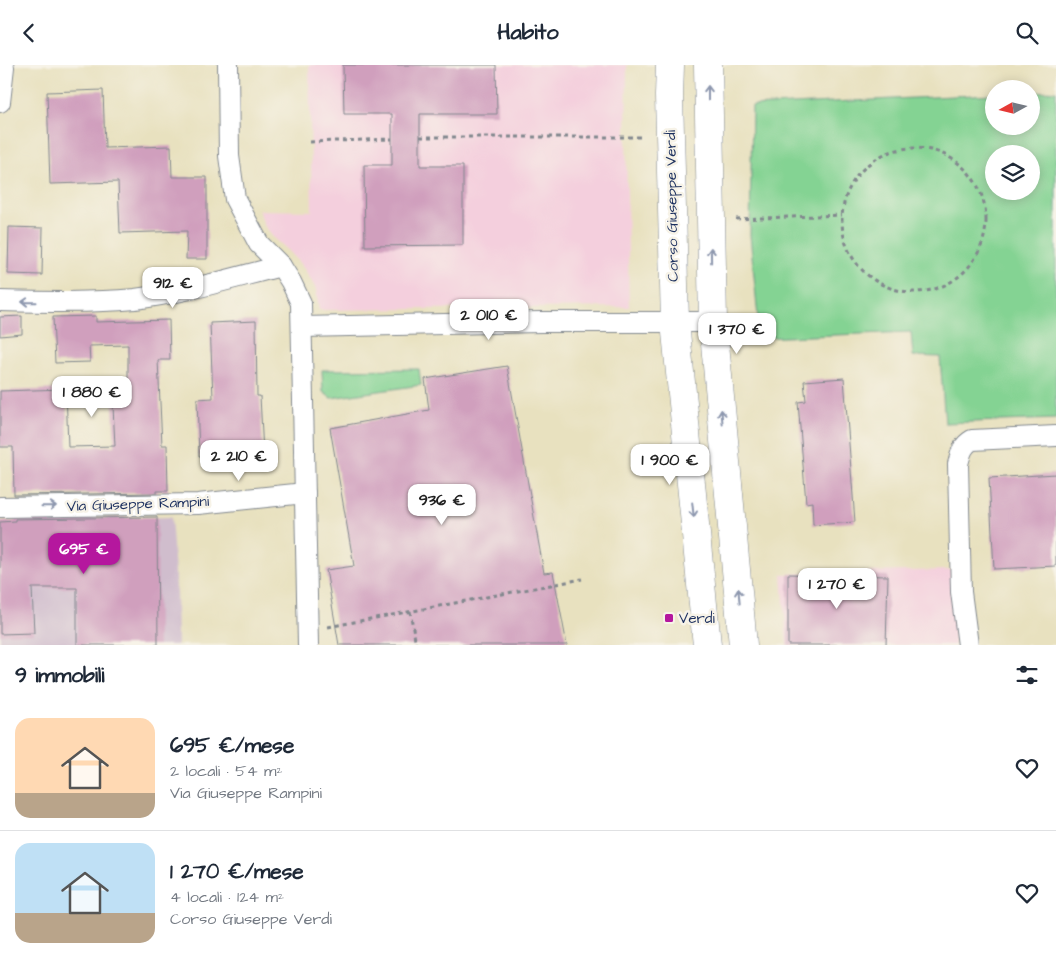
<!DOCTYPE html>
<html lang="it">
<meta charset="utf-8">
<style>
:root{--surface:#fff;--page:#f6f6f7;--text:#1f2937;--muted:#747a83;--line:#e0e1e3;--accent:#b5179e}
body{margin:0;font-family:"Architects Daughter",sans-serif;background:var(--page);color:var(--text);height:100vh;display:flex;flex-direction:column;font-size:19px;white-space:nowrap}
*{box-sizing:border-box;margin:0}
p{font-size:16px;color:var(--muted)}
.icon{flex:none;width:28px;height:28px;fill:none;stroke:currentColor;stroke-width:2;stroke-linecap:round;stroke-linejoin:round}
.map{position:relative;height:580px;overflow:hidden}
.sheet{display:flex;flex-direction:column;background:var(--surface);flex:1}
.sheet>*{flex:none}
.needle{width:32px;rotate:262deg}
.tools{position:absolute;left:985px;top:15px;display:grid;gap:10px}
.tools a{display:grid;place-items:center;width:55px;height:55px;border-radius:50%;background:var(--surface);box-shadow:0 2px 12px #0003;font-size:25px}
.price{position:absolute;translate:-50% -42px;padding:0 11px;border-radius:10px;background:#fff;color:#222;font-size:16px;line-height:32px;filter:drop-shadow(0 1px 2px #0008)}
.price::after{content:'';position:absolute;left:50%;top:30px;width:15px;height:11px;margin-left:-8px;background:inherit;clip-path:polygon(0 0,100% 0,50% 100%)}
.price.selected{background:var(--accent);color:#fff}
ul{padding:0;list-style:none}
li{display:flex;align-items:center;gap:15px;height:125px;padding:0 15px}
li+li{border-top:1px solid var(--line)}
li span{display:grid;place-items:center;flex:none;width:140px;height:100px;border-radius:15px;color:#555}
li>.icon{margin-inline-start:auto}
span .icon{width:60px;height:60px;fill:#fffc;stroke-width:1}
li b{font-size:21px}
h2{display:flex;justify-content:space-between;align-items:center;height:60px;padding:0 15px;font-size:21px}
header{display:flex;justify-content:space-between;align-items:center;height:65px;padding:0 15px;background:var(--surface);font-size:22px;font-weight:700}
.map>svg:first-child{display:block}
.built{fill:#f4cfdd}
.industrial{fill:#d0bdcd}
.green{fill:#84d393;stroke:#508178;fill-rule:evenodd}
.building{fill:#d09fbd}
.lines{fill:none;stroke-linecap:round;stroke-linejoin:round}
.street-casing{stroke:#82888e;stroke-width:22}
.secondary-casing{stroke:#82888e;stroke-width:29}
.path{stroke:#82888e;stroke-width:3;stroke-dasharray:4 4;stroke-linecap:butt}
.street{stroke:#fff;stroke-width:20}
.secondary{stroke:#fff;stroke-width:28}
.oneway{stroke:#8d97ae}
.poi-dot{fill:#b5179e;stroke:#f7f3e8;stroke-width:2}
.labels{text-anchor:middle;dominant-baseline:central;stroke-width:5;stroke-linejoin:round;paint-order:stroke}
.street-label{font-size:15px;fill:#1b2f5e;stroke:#f7f3e8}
.poi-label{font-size:15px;fill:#1b2f5e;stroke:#f7f3e8;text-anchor:start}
</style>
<header><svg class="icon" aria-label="back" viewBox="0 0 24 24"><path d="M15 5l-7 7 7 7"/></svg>Habito<svg class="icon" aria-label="search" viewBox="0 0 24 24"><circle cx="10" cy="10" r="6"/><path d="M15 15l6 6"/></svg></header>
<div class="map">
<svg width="1056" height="580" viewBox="0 0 1056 580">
<rect width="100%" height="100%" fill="#f7f3e8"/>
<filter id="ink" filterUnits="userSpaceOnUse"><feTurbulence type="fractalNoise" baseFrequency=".02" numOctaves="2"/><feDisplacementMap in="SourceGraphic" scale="10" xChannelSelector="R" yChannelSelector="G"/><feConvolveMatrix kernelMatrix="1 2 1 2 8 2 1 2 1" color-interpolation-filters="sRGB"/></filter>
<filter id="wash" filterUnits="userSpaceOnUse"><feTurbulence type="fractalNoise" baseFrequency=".0096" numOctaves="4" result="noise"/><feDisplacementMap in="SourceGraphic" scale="20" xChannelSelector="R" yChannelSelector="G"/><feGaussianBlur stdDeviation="1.12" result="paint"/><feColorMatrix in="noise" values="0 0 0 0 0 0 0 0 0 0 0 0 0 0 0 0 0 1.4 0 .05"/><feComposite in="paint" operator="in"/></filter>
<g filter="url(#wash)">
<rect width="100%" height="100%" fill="#e8e1bf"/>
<!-- built -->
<g class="built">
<path d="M309,0H627L626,71L629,242L319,245L316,224L305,205L290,187L272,171L264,160L259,145L312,146Z"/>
<path d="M951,505L955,580H787L782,509Z"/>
</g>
<!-- industrial -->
<path class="industrial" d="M171,452L176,522L177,580H0V457Z"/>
<!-- green -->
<g class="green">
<path d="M1056,26V354L945,358L940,292L913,291L911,267L760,273L750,170L752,41L994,29V61H1031V27ZM994,89H1031V126H994Z"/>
<path d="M419,304L421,320L331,333L323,327L322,305Z"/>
</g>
<g id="blocks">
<!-- building -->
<g class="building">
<path d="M343,0H496L497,49H420V101H463V180L365,181L364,100H392V49H344Z"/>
<path d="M103,25L105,83L171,81L172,112H207V194H186L187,166L120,168L118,117L50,119L47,27Z"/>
<path d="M9,162L43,163L42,210L8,209Z"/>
<path d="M22,251V269L0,271V252Z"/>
<path d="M96,251V257L169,255L170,295H158L162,380H167L168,426H157V428L14,430L13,382H0V326L66,324L68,382L115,381L112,321L128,320V280L89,281L90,297L55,298L53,252Z"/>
<path d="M256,256L257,331H260L263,388L199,391L197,334L213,333L210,258Z"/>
<path d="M507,301L544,508L553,507L567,580H339L326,505L354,501L330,363L429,345L425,314Z"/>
<path d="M844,313L855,457L813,460L812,437L806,438L798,337L806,336L804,316Z"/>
<path d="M1056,409V501L994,504L989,413Z"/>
<path d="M157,452L158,580H77V523H32L34,568L0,569V457L15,456V454Z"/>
<path d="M788,509L888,511L886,580H788Z"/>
</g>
</g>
</g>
<g filter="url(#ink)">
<use href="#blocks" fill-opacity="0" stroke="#82888e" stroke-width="1"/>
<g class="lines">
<defs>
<g id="street">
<path d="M228,0L229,91L235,134L259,179L281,201L291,217L301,238L308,580"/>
<path d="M0,37L4,2"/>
<path d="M0,236C45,237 90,238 135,234C184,228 233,213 281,201"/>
<path d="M302,262L542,257H713"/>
<path d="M0,442L198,439L305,428"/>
<path d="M968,580L961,527L958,399C961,388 962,381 972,375L1056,371"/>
</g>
<g id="secondary">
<path d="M670,0L669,31L675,257L707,580"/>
<path d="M708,0L713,257L743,580"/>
</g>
</defs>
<!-- street casing -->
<use href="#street" class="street-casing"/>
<!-- secondary casing -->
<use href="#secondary" class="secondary-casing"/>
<!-- path -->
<g class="path">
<path d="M420,72H644"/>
<path d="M310,77L392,74"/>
<circle cx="914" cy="155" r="72"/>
<path d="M736,154L842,150"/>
<path d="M410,546L416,580"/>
<path d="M328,562L582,514"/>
</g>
<!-- street -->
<use href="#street" class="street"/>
<!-- secondary -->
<use href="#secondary" class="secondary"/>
</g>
<!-- one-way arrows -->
<defs><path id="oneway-shaft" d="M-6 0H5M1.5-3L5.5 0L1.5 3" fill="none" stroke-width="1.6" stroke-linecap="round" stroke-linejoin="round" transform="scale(1.25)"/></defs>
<g class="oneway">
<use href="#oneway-shaft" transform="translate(708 28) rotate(-90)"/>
<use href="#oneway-shaft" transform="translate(711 190) rotate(-91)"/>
<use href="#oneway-shaft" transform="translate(29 237) rotate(-179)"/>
<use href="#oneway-shaft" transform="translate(722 352) rotate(-95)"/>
<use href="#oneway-shaft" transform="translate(49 441) rotate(-1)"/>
<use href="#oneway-shaft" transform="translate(693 445) rotate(84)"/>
<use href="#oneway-shaft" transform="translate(739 531) rotate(-95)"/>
</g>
</g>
<!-- markers -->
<rect class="poi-dot" x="664" y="548" width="10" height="10" rx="2.5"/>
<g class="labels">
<!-- street labels -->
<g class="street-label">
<text transform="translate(672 141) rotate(-91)">Corso Giuseppe Verdi</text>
<text transform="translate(138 439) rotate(-2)">Via Giuseppe Rampini</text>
</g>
<!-- poi labels -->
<g class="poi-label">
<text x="679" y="553">Verdi</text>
</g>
</g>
</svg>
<div class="tools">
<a><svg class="needle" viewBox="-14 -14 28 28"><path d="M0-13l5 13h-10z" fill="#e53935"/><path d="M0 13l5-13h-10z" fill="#747a83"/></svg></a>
<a><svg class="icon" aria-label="layers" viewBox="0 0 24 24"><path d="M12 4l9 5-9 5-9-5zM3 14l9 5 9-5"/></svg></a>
</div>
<b class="price" style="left:173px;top:244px">912 €</b>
<b class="price" style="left:489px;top:276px">2 010 €</b>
<b class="price" style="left:737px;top:290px">1 370 €</b>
<b class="price" style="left:92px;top:353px">1 880 €</b>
<b class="price" style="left:239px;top:417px">2 210 €</b>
<b class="price" style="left:670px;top:421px">1 900 €</b>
<b class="price" style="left:442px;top:461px">936 €</b>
<b class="price selected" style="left:84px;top:510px">695 €</b>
<b class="price" style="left:837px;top:545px">1 270 €</b>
</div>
<section class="sheet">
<h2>9 immobili<svg class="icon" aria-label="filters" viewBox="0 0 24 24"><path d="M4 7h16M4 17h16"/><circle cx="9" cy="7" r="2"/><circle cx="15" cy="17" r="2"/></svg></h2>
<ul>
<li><span style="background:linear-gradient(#ffd9b3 75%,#b9a48a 0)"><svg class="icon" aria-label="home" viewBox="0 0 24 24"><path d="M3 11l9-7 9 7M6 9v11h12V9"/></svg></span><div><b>695 €/mese</b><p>2 locali · 54 m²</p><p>Via Giuseppe Rampini</p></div><svg class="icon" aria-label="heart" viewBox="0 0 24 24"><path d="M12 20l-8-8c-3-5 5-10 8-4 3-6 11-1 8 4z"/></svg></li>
<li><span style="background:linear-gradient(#bfe0f5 70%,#b9a48a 0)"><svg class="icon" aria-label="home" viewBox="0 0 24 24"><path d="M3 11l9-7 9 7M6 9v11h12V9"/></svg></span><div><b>1 270 €/mese</b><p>4 locali · 124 m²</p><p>Corso Giuseppe Verdi</p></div><svg class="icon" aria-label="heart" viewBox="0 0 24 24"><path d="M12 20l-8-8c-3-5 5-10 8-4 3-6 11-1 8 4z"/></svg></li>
</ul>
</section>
